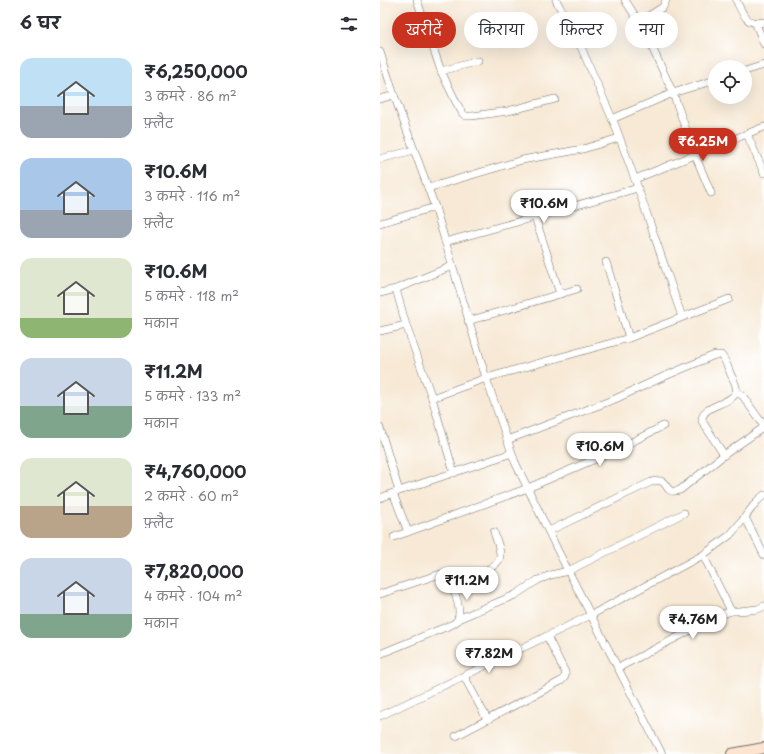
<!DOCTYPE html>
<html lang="hi">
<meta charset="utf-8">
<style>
:root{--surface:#fff;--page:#f7f7f7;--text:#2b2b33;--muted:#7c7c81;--accent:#c8321e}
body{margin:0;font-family:"Playpen Sans","Playpen Sans Deva",sans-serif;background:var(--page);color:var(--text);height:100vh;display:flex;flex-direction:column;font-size:15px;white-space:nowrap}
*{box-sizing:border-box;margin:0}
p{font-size:13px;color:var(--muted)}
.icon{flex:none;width:22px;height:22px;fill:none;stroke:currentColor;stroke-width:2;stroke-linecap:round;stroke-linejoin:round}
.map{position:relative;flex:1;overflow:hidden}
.details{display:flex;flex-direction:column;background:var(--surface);width:380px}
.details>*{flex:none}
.banner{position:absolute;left:12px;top:12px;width:312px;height:36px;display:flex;gap:8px}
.controls{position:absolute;left:328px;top:60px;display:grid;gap:8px}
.controls a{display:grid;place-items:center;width:44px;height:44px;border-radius:50%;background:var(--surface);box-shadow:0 4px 16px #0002;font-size:20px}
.price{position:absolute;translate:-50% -34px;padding:0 9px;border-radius:14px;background:#fff;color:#222;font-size:13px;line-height:26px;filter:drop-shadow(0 1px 2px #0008)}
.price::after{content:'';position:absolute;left:50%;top:24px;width:12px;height:9px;margin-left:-6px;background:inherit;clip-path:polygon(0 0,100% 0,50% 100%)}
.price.on{background:var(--accent);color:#fff}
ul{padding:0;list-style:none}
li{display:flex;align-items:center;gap:12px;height:100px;padding:0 20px}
li span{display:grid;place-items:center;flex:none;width:112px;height:80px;border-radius:12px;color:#555}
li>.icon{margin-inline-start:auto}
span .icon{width:48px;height:48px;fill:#fffc;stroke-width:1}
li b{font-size:17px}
h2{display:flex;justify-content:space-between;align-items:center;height:48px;padding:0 20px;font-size:17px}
.chip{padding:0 14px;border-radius:18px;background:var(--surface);box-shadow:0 4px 16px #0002;font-size:14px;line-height:36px}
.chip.on{background:var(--accent);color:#fff}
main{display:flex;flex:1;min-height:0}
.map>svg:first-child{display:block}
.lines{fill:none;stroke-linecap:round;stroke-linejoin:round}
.street-casing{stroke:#726e66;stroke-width:8}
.secondary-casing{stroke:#726e66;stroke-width:12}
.street{stroke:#fff;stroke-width:7}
.secondary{stroke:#fde4d1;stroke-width:10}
</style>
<main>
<section class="details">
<h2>6 घर<svg class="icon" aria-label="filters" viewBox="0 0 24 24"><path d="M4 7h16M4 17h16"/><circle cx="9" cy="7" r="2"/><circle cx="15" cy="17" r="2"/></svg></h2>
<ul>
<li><span style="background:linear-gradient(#bfe0f5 60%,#9aa5b1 0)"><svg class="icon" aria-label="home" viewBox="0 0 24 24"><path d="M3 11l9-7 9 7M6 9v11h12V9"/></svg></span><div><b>₹6,250,000</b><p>3 कमरे · 86 m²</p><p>फ़्लैट</p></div></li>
<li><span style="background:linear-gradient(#a9c7e8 65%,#9aa5b1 0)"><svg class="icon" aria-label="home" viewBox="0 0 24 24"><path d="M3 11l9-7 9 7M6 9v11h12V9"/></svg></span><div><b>₹10.6M</b><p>3 कमरे · 116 m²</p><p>फ़्लैट</p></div></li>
<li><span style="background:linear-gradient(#dfe7d0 75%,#8fb573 0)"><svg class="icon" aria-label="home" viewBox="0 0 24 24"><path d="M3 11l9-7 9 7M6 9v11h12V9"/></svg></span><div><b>₹10.6M</b><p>5 कमरे · 118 m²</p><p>मकान</p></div></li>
<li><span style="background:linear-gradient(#c9d6e8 60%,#7fa58c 0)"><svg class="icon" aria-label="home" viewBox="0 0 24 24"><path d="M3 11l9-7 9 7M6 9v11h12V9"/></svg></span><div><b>₹11.2M</b><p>5 कमरे · 133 m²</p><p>मकान</p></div></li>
<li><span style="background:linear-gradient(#dfe7d0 60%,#b9a48a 0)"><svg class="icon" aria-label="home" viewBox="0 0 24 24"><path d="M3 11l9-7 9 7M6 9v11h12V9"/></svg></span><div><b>₹4,760,000</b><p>2 कमरे · 60 m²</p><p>फ़्लैट</p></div></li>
<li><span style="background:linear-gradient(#c9d6e8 70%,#7fa58c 0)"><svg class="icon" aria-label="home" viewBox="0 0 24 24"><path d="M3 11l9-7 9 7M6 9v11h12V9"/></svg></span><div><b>₹7,820,000</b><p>4 कमरे · 104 m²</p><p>मकान</p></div></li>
</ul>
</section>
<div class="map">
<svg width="384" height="754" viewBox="0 0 384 754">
<rect width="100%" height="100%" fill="#fff"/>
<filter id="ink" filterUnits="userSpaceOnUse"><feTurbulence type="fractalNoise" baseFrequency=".025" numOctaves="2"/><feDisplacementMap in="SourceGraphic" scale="8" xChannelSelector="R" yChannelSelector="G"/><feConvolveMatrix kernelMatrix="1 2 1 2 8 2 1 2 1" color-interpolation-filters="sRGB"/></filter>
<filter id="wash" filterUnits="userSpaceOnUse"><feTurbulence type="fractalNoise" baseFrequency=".012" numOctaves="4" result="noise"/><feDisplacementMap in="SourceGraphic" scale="16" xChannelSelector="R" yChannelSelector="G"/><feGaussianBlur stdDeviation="0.9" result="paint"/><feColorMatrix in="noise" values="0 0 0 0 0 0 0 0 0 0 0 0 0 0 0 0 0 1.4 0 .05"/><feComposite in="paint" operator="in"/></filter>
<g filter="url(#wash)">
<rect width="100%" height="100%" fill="#f7e9d5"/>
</g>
<g filter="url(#ink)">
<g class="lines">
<defs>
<g id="street">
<path d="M37,0L61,71L76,102L83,114L86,116H92L128,111L175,99"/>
<path d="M176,0L201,47L235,125L258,188L302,317"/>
<path d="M245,0L259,22L271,45L293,93L315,155L331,193"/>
<path d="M356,0C363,14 366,26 384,22"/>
<path d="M259,22L283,7L286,0"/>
<path d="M376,24L384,44"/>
<path d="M0,52L14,95L55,207L106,378L135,462L178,551L282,754"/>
<path d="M61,71L98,61"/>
<path d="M365,71L384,65"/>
<path d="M0,99L14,95"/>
<path d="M232,119L293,93L335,80"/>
<path d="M367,134L384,173"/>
<path d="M0,159L34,150"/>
<path d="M255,179L384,127"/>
<path d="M48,188L142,160L203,149L239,138"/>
<path d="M155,217L180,294"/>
<path d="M0,223L55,207"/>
<path d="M65,242L258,188"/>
<path d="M226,262L249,338"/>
<path d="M0,293L16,289"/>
<path d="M88,321L197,289"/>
<path d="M26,325L52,398L106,378L249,338L349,299"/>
<path d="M0,331L26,325L16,289L72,266"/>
<path d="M356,392L362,395L384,426"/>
<path d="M52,398L74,473"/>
<path d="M0,428L19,491"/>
<path d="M127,440L235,399L283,377L330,357L335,355H341C346,360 348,368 351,375C353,379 358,387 356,392C352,405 321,404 322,421L344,455"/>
<path d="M13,493L28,532"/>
<path d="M0,498L19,491L132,453"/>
<path d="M365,517L384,555"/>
<path d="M169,531L271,482C274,481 277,480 281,481C289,484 285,495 300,490L344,455L384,427"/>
<path d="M14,537L148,488L236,450L283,426"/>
<path d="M323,555L351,611"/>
<path d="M72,585C83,580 119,569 120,557C121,550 116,539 114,532"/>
<path d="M0,594L57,575C60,574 63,574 66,575C72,579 79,605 79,612C79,615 79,618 77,621L73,624L0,654"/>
<path d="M78,619L135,595L158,580L171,575L188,571L304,513"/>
<path d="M238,668L338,616L351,611H359L378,609L384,606"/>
<path d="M84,676L107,719"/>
<path d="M0,716L211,615L323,555L350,535L362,521L377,501L384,495"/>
<path d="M76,736L181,681C184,678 186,677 185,672L167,636"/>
</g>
<path id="secondary" d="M352,754L384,748"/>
</defs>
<!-- street casing -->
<use href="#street" class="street-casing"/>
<!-- secondary casing -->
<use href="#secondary" class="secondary-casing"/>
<!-- street -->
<use href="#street" class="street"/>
<!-- secondary -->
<use href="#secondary" class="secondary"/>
</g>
</g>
</svg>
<div class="controls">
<a><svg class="icon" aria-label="locate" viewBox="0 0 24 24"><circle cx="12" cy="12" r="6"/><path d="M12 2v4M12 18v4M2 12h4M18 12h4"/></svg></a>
</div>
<b class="price on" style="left:323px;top:162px">₹6.25M</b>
<b class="price" style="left:164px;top:224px">₹10.6M</b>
<b class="price" style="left:220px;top:467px">₹10.6M</b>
<b class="price" style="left:87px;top:601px">₹11.2M</b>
<b class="price" style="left:313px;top:640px">₹4.76M</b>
<b class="price" style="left:109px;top:674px">₹7.82M</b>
<div class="banner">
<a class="chip on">खरीदें</a>
<a class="chip">किराया</a>
<a class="chip">फ़िल्टर</a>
<a class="chip">नया</a>
</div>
</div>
</main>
